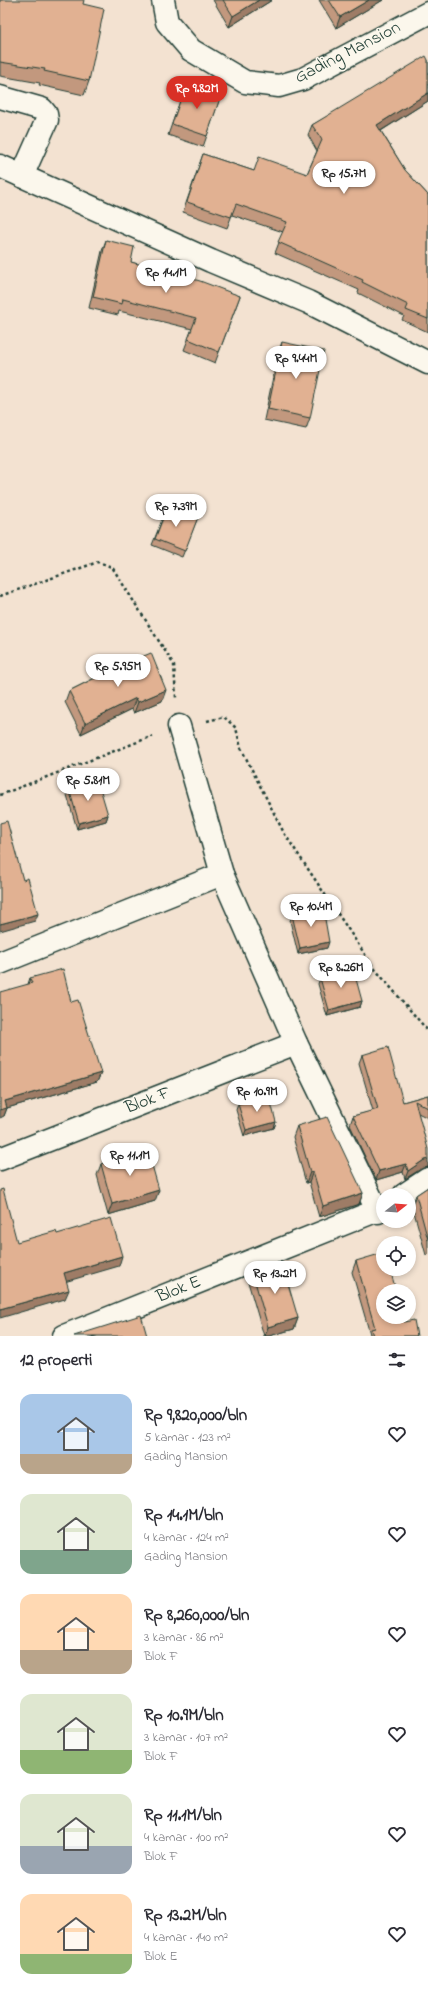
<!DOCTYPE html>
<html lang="id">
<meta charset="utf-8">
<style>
:root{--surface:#fff;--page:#f7f7f7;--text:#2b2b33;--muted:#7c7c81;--accent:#d93025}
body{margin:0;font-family:"Indie Flower",sans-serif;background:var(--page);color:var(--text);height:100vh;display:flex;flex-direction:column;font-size:15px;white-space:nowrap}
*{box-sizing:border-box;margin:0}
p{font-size:13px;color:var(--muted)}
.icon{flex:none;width:22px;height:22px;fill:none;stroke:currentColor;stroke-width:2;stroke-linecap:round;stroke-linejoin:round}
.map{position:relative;height:1336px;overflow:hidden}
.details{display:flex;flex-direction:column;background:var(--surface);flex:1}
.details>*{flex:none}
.needle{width:26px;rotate:73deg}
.buttons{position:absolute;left:376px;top:1188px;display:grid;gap:8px}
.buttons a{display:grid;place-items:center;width:40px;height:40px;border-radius:50%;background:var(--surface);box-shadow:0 2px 6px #0003;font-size:20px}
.price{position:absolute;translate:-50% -34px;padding:0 9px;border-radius:14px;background:#fff;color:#222;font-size:13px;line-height:26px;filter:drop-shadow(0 1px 2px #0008)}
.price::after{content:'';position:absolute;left:50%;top:24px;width:12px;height:9px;margin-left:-6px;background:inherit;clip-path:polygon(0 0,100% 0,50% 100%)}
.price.on{background:var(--accent);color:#fff}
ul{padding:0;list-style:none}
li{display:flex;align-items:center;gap:12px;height:100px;padding:0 20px}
li span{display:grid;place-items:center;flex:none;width:112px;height:80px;border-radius:12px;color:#555}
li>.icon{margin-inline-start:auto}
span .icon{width:48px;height:48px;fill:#fffc;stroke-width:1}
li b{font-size:17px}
h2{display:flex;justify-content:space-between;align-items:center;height:48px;padding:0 20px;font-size:17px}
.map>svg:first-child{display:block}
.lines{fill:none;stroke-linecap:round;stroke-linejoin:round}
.minor-casing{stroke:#1f3d34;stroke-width:25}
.path{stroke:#1f3d34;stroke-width:2.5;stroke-dasharray:3 3;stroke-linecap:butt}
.minor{stroke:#fbf7ec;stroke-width:22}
.wall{fill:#c2987e;stroke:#1f3d34}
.shaded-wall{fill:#9e7c66;stroke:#1f3d34}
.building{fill:#e1b192;stroke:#1f3d34}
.labels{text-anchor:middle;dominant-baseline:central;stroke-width:3;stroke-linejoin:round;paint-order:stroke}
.street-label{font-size:18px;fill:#1f3d34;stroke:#fbf7ec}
</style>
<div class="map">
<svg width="428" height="1336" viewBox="0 0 428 1336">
<rect width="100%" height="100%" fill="#f3e2d1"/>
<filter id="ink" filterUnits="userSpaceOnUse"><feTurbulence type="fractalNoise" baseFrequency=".025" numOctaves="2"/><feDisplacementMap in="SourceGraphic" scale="8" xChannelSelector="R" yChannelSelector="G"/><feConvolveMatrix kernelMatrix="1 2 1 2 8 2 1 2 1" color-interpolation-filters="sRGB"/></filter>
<g filter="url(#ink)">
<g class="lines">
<defs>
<g id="minor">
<path d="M163,0L167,22L191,50L245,82L279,86L303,79L428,13"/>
<path d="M0,97L42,109L46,114L47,120L22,176"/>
<path d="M0,166L211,261L308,302L428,363"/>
<path d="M179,726L222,874L296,1043L378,1212"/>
<path d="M0,963L222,874"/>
<path d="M0,1159L296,1043"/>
<path d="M404,1195L428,1179"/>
<path d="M64,1336L383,1208"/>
</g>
</defs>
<!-- minor casing -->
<use href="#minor" class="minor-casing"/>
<!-- path -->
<g class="path">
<path d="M0,596L98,562L112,567L174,665L176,698"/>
<path d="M207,721L224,717L236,728L241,748L284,833L374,968L428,1031"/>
<path d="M0,795L153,736"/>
</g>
<!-- minor -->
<use href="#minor" class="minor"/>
</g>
<!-- wall -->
<g class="wall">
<path d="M0,0L83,4L89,81L84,95L39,85L40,83L0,76Z"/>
<path d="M213,0H272L229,27Z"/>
<path d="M319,0H383L336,28Z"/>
<path d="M428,60V101L381,131L405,170L428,195V332L402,320L404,316L358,293L359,290L275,253L283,232L232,215L227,228L183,212L203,154L254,171L307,174L317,151L308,135L312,125Z"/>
<path d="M186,84L221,95L203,147L168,135Z"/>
<path d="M106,240L131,262L240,296L215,363L184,350L192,329L119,311L118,315L89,308L102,251Z"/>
<path d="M282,342L310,418L306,429L264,420L278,353Z"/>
<path d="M168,505L198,517L182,557L152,545Z"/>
<path d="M115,668L162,701L134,713L132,709L81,734L65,702L69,691Z"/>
<path d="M69,789L108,815L106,821L77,829L67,795Z"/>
<path d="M292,915L327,948L298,954L290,921Z"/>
<path d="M30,978L71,1002L101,1073L97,1082L7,1108L4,1116L28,984Z"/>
<path d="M320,978L362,1001L360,1007L327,1016L318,984Z"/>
<path d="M362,1055L403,1102L428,1095V1118L418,1113L428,1167L421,1169L405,1179L403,1172L376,1180L350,1125L353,1116L373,1111L359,1063Z"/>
<path d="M238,1104L276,1122L274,1128L244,1136L236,1110Z"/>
<path d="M297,1126L363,1193L359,1204L319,1217L309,1182L306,1183L293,1137Z"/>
<path d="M101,1164L155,1201L108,1215L97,1175Z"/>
<path d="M428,1187V1255H426L412,1205L416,1195Z"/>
<path d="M356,1261L404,1322L417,1336H369L370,1334L352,1272Z"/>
<path d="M252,1271L298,1318L294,1329L269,1336H264L248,1282Z"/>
</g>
<!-- shaded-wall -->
<g class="shaded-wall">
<path d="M259,0H272L229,27L233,16Z"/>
<path d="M369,0H383L336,28L340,17Z"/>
<path d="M428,93V101L374,135L377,125Z"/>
<path d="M166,690L162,701L134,713L138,702Z"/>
<path d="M136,698L132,709L81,734L85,723Z"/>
<path d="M108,815L106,821L77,829L79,823Z"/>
<path d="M38,914L35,921L0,931V924Z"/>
<path d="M329,942L327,948L298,954L300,948Z"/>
<path d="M362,1001L360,1007L327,1016L329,1010Z"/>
<path d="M101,1073L97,1082L7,1108L4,1116L0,1118V1110L5,1101Z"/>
<path d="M276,1122L274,1128L244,1136L246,1130Z"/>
<path d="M428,1159V1167L421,1169L405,1179L408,1171L424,1160Z"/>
<path d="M406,1164L403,1172L376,1180L379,1171Z"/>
<path d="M313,1171L309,1182L306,1183L310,1172Z"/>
<path d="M159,1190L155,1201L108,1215L112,1204Z"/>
<path d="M363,1193L359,1204L319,1217L323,1206Z"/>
<path d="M122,1256L119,1266L61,1283L64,1273Z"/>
<path d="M69,1290L65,1299L0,1318V1309Z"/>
<path d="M298,1318L294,1329L269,1336H265L268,1327Z"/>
</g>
<!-- building -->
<g class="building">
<path d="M0,0H84L83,4L104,9L89,81L44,71L45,69L0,62Z"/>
<path d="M223,0H259L233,16Z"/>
<path d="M329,0H369L340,17Z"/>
<path d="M426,56L428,60V93L377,125L405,170L428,195V319L406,310L408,305L362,282L363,280L278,242L287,222L236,204L231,217L187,202L203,154L254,171L259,157L307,174L322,140L312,125Z"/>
<path d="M186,84L221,95L207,136L172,124Z"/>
<path d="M106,240L134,247L131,262L200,281L240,296L219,352L188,339L196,318L123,299L122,304L93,297Z"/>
<path d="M282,342L324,351L310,418L268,409Z"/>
<path d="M168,505L198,517L185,551L155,539Z"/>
<path d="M151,653L166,690L138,702L136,698L85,723L69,691L115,668Z"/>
<path d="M98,781L108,815L79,823L69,789Z"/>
<path d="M7,821L23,880L28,878L38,914L0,924V823Z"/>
<path d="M323,908L329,942L300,948L292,915Z"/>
<path d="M353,968L362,1001L329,1010L320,978Z"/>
<path d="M63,969L71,1002L78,1000L101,1073L5,1101L7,1108L0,1110V992L32,983L30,978Z"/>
<path d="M388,1047L403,1102L428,1095V1108L415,1101L428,1149V1159L424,1160L408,1171L406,1164L379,1171L353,1116L378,1109L362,1055Z"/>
<path d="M269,1095L276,1122L246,1130L238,1104Z"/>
<path d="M327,1117L363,1193L323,1206L313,1171L310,1172L297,1126Z"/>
<path d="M148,1151L159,1190L112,1204L101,1164Z"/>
<path d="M428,1187V1240L416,1195Z"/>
<path d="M3,1189L17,1242L56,1231L57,1234L111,1218L122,1256L64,1273L69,1290L0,1309V1190Z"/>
<path d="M383,1253V1269H390L396,1291H383V1317H403L404,1322L414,1320L417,1336H373L371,1329L375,1328L356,1261Z"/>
<path d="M282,1263L298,1318L268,1327L252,1271Z"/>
<path d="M141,1315L147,1336H74Z"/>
</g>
</g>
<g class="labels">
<!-- street labels -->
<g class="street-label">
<text transform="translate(348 53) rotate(-27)">Gading Mansion</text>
<text transform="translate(148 1101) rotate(-21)">Blok F</text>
<text transform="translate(179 1290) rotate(-22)">Blok E</text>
</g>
</g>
</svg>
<div class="buttons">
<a><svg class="needle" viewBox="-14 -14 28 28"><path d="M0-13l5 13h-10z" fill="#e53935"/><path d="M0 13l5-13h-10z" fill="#7c7c81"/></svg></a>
<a><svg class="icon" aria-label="locate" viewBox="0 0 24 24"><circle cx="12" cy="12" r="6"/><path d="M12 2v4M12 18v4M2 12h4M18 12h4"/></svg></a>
<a><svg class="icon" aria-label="layers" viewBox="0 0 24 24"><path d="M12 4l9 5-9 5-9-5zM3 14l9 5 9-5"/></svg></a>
</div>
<b class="price on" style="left:197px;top:110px">Rp 9.82M</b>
<b class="price" style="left:344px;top:195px">Rp 15.7M</b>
<b class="price" style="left:166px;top:294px">Rp 14.1M</b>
<b class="price" style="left:296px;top:380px">Rp 9.44M</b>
<b class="price" style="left:176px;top:528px">Rp 7.39M</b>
<b class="price" style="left:118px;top:688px">Rp 5.95M</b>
<b class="price" style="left:88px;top:802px">Rp 5.81M</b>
<b class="price" style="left:311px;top:928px">Rp 10.4M</b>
<b class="price" style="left:341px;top:989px">Rp 8.26M</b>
<b class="price" style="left:257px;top:1113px">Rp 10.9M</b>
<b class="price" style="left:130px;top:1177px">Rp 11.1M</b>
<b class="price" style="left:275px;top:1295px">Rp 13.2M</b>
</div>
<section class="details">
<h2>12 properti<svg class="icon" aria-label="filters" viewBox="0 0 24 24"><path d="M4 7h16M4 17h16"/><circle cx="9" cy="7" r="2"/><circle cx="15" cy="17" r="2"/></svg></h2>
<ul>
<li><span style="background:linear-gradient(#a9c7e8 75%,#b9a48a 0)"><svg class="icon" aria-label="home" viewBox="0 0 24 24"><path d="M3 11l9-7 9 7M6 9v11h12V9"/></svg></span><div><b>Rp 9,820,000/bln</b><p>5 kamar · 123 m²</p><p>Gading Mansion</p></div><svg class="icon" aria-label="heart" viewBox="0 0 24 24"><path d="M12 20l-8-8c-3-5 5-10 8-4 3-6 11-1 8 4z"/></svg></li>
<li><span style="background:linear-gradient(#dfe7d0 70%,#7fa58c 0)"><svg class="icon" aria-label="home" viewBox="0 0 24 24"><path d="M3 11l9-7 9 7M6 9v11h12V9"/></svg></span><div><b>Rp 14.1M/bln</b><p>4 kamar · 124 m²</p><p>Gading Mansion</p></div><svg class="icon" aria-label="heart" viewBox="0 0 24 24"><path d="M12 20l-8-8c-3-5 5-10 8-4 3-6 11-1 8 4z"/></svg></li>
<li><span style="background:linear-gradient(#ffd9b3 70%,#b9a48a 0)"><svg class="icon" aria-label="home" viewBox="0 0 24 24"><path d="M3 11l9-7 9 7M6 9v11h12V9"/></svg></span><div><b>Rp 8,260,000/bln</b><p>3 kamar · 86 m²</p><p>Blok F</p></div><svg class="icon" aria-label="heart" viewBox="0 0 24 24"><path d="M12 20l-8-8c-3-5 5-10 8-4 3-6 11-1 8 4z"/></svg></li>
<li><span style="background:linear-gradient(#dfe7d0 70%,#8fb573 0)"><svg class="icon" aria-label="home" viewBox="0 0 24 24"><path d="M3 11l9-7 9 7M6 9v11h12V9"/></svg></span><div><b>Rp 10.9M/bln</b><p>3 kamar · 107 m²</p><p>Blok F</p></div><svg class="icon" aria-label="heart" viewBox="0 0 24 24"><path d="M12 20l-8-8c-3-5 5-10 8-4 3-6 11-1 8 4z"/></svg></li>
<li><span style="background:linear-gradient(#dfe7d0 65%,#9aa5b1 0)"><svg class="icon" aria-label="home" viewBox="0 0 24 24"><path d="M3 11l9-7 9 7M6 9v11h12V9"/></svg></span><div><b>Rp 11.1M/bln</b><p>4 kamar · 100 m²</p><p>Blok F</p></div><svg class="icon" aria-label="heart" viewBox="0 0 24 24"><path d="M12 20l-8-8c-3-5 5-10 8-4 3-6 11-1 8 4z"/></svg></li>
<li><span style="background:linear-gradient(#ffd9b3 75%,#8fb573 0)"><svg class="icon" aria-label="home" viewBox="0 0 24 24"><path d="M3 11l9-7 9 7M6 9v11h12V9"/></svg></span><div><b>Rp 13.2M/bln</b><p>4 kamar · 140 m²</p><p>Blok E</p></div><svg class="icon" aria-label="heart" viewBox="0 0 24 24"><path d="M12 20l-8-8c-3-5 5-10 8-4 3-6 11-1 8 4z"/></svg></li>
</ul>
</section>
